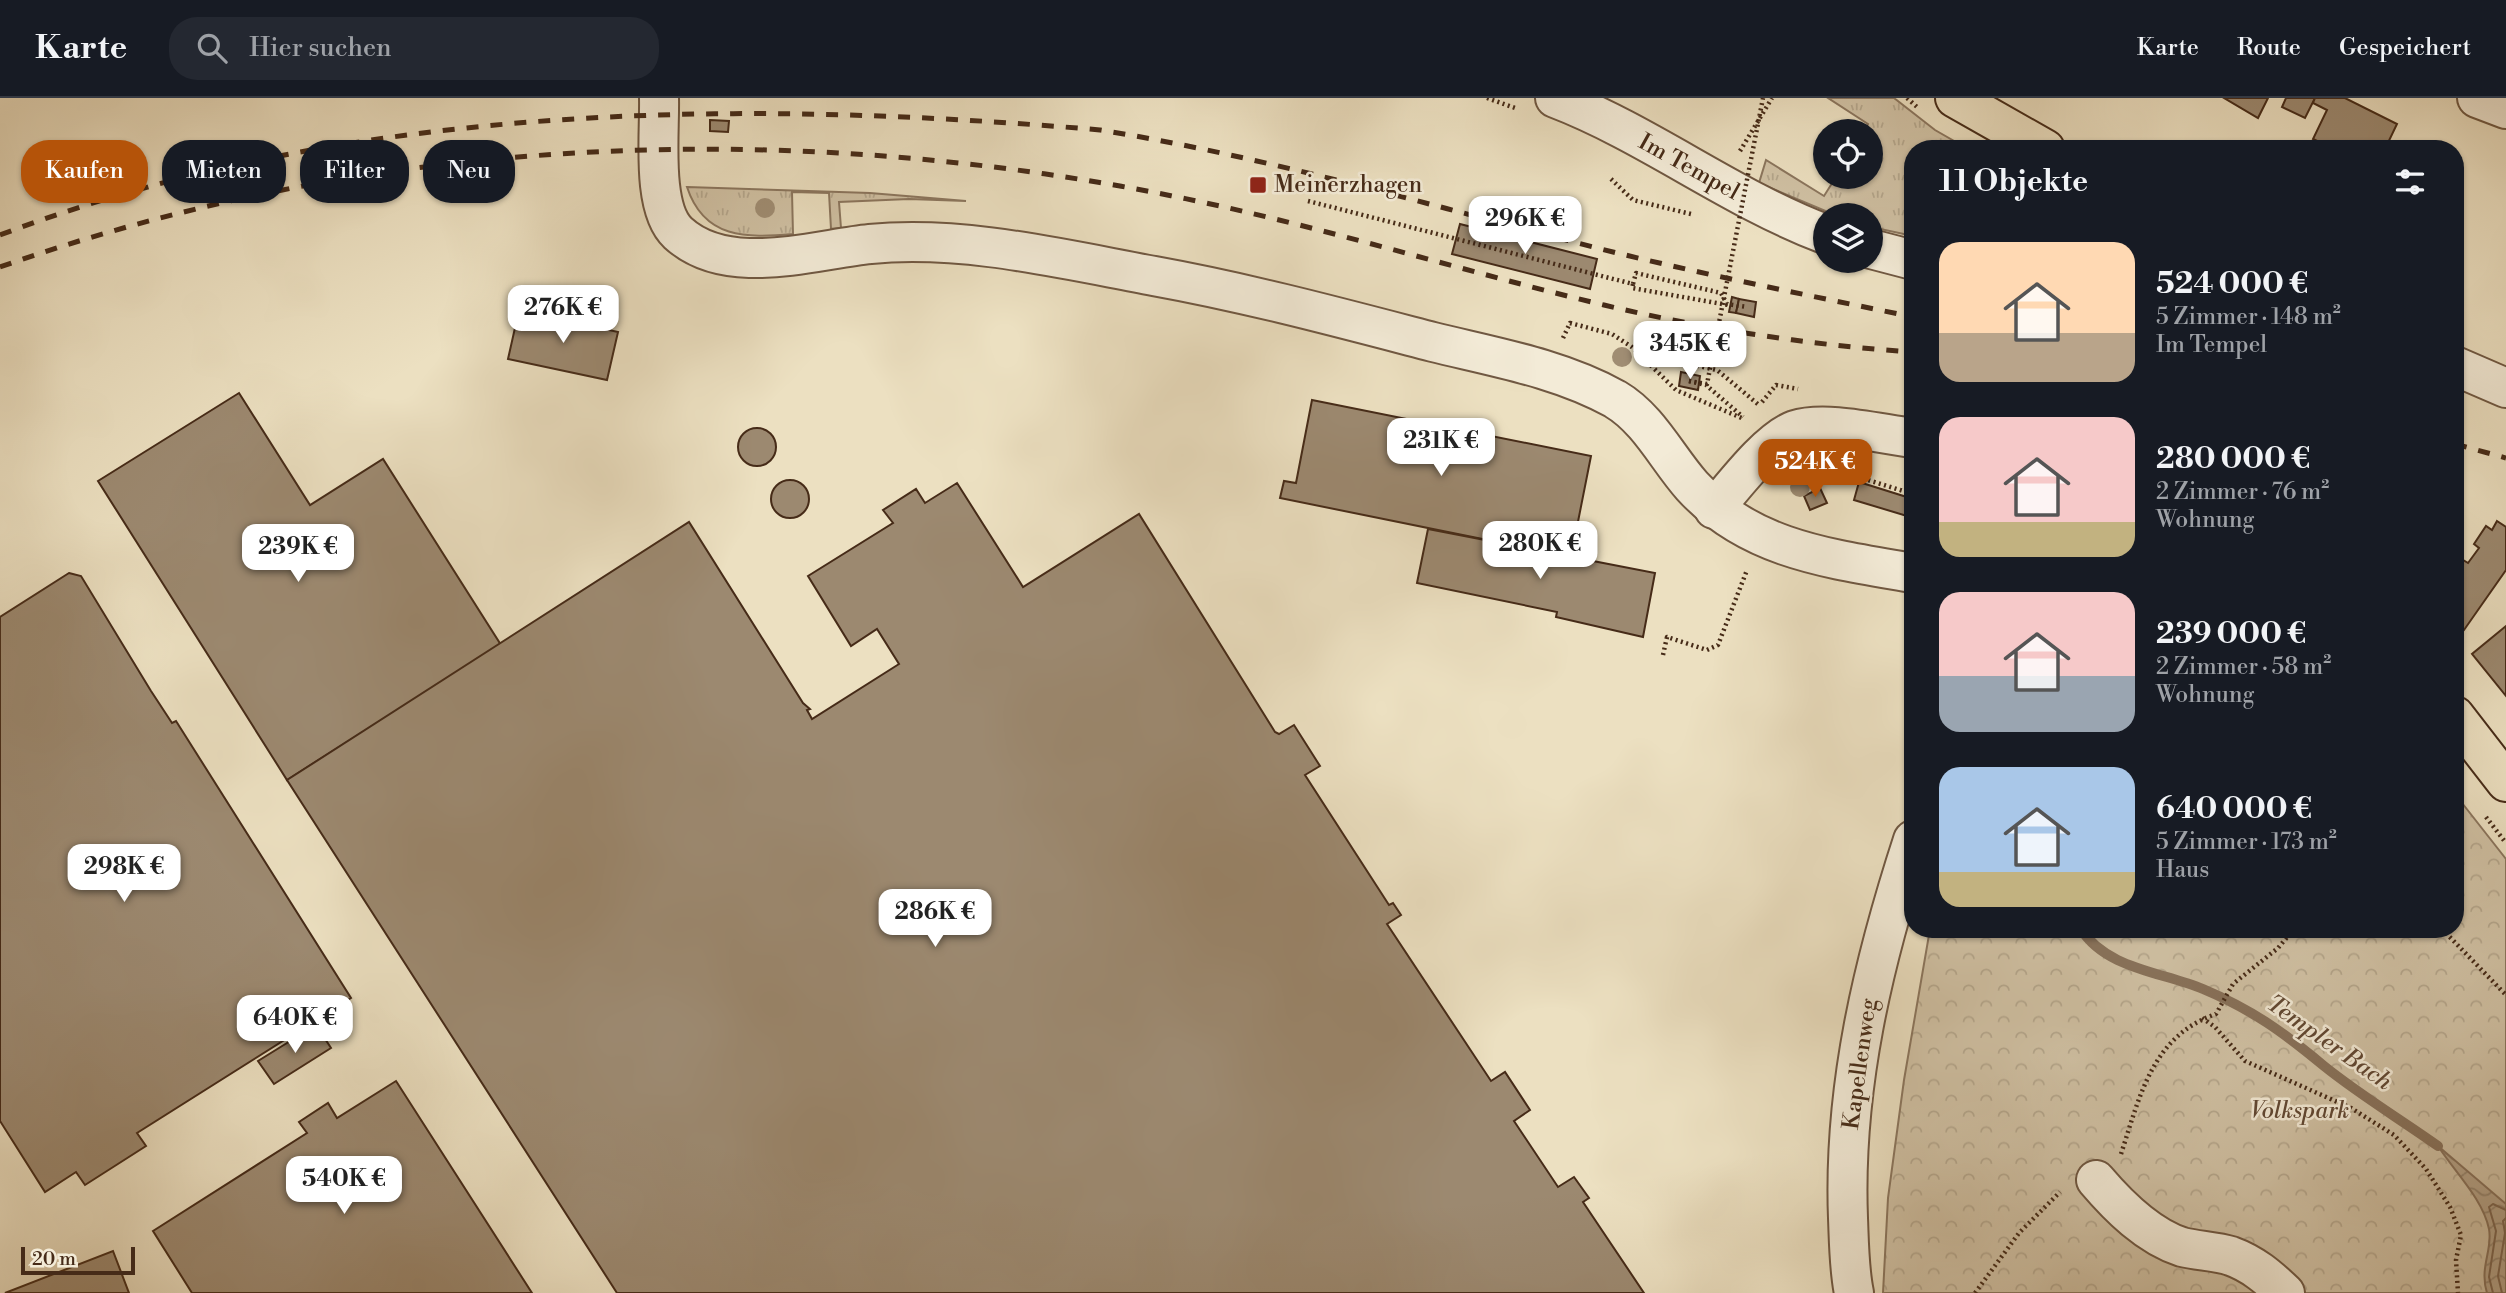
<!DOCTYPE html>
<html lang="de">
<meta charset="utf-8">
<style>
:root{--surface:#171b24;--page:#242831;--text:#f1f3f6;--muted:#9ea1a6;--line:#363941;--accent:#b45309}
body{margin:0;font-family:"Libre Bodoni",serif;background:var(--page);color:var(--text);height:100vh;display:flex;flex-direction:column;font-size:26px;white-space:nowrap}
*{box-sizing:border-box;margin:0}
p{font-size:23px;color:var(--muted)}
.icon{flex:none;width:38px;height:38px;fill:none;stroke:currentColor;stroke-width:2;stroke-linecap:round;stroke-linejoin:round}
.map{position:relative;flex:1;overflow:hidden}
.sheet{position:absolute;left:1904px;top:42px;width:560px;height:798px;display:flex;flex-direction:column;background:var(--surface);border-radius:28px;box-shadow:0 2px 5px #0004}
.sheet>*{flex:none}
.banner{position:absolute;left:21px;top:42px;width:665px;height:63px;display:flex;gap:14px}
.tools{position:absolute;left:1813px;top:21px;display:grid;gap:14px}
.tools a{display:grid;place-items:center;width:70px;height:70px;border-radius:50%;background:var(--surface);box-shadow:0 2px 5px #0004;font-size:35px}
.scale{position:absolute;left:21px;bottom:18px;width:114px;box-sizing:border-box;padding-left:7px;border:4px solid #462b18;border-top:0;font-size:19px;line-height:24px;white-space:nowrap;color:#462b18;-webkit-text-stroke:5px #f3ebd7;paint-order:stroke}
.price{position:absolute;translate:-50% -60px;padding:0 16px;border-radius:14px;background:#fff;color:#222;font-size:23px;line-height:46px;filter:drop-shadow(0 2px 4px #0008)}
.price::after{content:'';position:absolute;left:50%;top:42px;width:21px;height:16px;margin-left:-10px;background:inherit;clip-path:polygon(0 0,100% 0,50% 100%)}
.price.current{background:var(--accent);color:#fff}
ul{padding:0;list-style:none}
li{display:flex;align-items:center;gap:21px;height:175px;padding:0 35px}
li span{display:grid;place-items:center;flex:none;width:196px;height:140px;border-radius:21px;color:#555}
li>.icon{margin-inline-start:auto}
span .icon{width:84px;height:84px;fill:#fffc;stroke-width:1}
li b{font-size:30px}
h2{display:flex;justify-content:space-between;align-items:center;height:84px;padding:0 35px;font-size:30px}
.chip{padding:0 24px;border-radius:28px;background:var(--surface);box-shadow:0 2px 5px #0004;font-size:24px;line-height:63px}
.chip.current{background:var(--accent);color:#fff}
header{display:flex;align-items:center;gap:42px;box-sizing:border-box;height:98px;padding:0 35px;background:var(--surface);border-bottom:2px solid var(--line)}
header strong{font-size:33px}
nav{display:flex;gap:38px;margin-inline-start:auto;font-size:24px}
.search{width:490px;height:63px;background:var(--page);display:flex;align-items:center;gap:18px;box-sizing:border-box;padding:0 24px;border-radius:28px;color:var(--muted);font-size:26px}
.map>svg:first-child{display:block}
.grass{fill:url(#grass-tufts);stroke:#8b765e;stroke-width:2}
.park{fill:url(#park-crowns);stroke:#8b765e;stroke-width:2}
.water{fill:url(#water-waves);stroke:#88725b;stroke-width:2}
.lines{fill:none;stroke-linecap:round;stroke-linejoin:round}
.shore{stroke:#7d6650;stroke-width:2}
.stream{stroke:#88725b;stroke-width:10}
.building{fill:#9c8970;stroke:#462b18;stroke-width:2}
.minor-casing{stroke:#705842;stroke-width:42}
.major-casing{stroke:#462b18;stroke-width:42}
.path{stroke:#462b18;stroke-width:4.5;stroke-dasharray:2 3.5;stroke-linecap:butt}
.minor{stroke:#f3ebd7;stroke-width:38}
.major{stroke:#ece0c1;stroke-width:38}
.rail{stroke:#462b18;stroke-width:5;stroke-dasharray:12 12;stroke-linecap:butt}
.path-bridge{stroke:#462b18;stroke-width:4.5;stroke-dasharray:2 3.5;stroke-linecap:butt}
.tree{fill:#a08d73}
.poi-dot{fill:#8f2418;stroke:#f3ebd7;stroke-width:2.5}
.labels{text-anchor:middle;dominant-baseline:central;stroke-width:5;stroke-linejoin:round;paint-order:stroke}
.street-label{font-size:23px;fill:#462b18;stroke:#f3ebd7}
.poi-label{font-size:23px;fill:#462b18;stroke:#f3ebd7;text-anchor:start}
.park-label{font-size:23px;font-style:italic;fill:#624934;stroke:#f3ebd7}
.water-label{font-size:24px;font-style:italic;fill:#624934;stroke:#f3ebd7}
</style>
<header>
<strong>Karte</strong>
<div class="search"><svg class="icon" aria-label="search" viewBox="0 0 24 24"><circle cx="10" cy="10" r="6"/><path d="M15 15l6 6"/></svg>Hier suchen</div>
<nav><a>Karte</a><a>Route</a><a>Gespeichert</a></nav>
</header>
<div class="map">
<svg width="2506" height="1195" viewBox="0 0 2506 1195">
<defs>
<pattern id="grass-tufts" width="24" height="20" patternUnits="userSpaceOnUse" patternTransform="scale(1.75)"><rect width="24" height="20" fill="#d0c1a4"/><path d="M3 7l-1-3M5 7V3M7 7l1-3M15 17l-1-3M17 17v-4M19 17l1-3" fill="none" stroke="#b4a68c"/></pattern>
<pattern id="park-crowns" width="20" height="18" patternUnits="userSpaceOnUse" patternTransform="scale(1.75)"><rect width="20" height="18" fill="#d0c1a4"/><path d="M2 6a3 3 0 1 1 6 0M12 15a3 3 0 1 1 6 0" fill="none" stroke="#b4a68c"/></pattern>
<pattern id="water-waves" width="16" height="10" patternUnits="userSpaceOnUse" patternTransform="scale(1.75)"><rect width="16" height="10" fill="#b4a288"/><path d="M0 5q4-4 8 0t8 0" fill="none" stroke="#94846e"/></pattern>
</defs>
<rect width="100%" height="100%" fill="#ece0c1"/>
<filter id="stains"><feTurbulence type="fractalNoise" baseFrequency=".00286" numOctaves="4"/><feColorMatrix values="0 0 0 0 .2 0 0 0 0 .09 0 0 0 0 .02 0 0 0 .5 -.17"/></filter>
<radialGradient id="worn" r=".72"><stop offset=".6" stop-color="#630" stop-opacity="0"/><stop offset="1" stop-color="#630" stop-opacity=".3"/></radialGradient>
<!-- grass -->
<g class="grass">
<path d="M1828,0H1894L1935,32L1968,51H1913V138L1871,129V117H1835L1759,85L1766,62L1824,98L1836,79H1871V33H1864L1868,26Z"/>
<path d="M687,89L870,95L966,103L909,101L839,104L841,130L831,131L829,95L792,94L793,136C746,140 704,141 687,89Z"/>
</g>
<!-- park -->
<path class="park" d="M2455,696L2506,761V1195H1883L1888,1100L1904,982L1930,831H2455Z"/>
<!-- water -->
<path class="water" d="M2438,1048L2506,1106V1195H2487C2479,1169 2493,1152 2489,1131C2483,1101 2454,1073 2438,1048Z"/>
<g class="lines">
<!-- shore -->
<g class="shore">
<path d="M2493,1195L2489,1179L2496,1133L2489,1109L2493,1106L2506,1112"/>
<path d="M2502,1195L2498,1178L2505,1135L2503,1123L2506,1120"/>
</g>
<!-- stream -->
<path class="stream" d="M2081,831C2106,871 2163,874 2203,891C2253,912 2283,934 2324,968C2360,997 2400,1021 2438,1048"/>
</g>
<!-- building -->
<g class="building">
<path d="M2224,0H2268L2258,20Z"/>
<path d="M2286,0H2315L2305,20L2282,9Z"/>
<path d="M2315,0H2345L2397,26L2385,51H2349L2339,46L2334,51L2313,41L2327,12L2313,5Z"/>
<path d="M710,22L729,23L728,34L710,33Z"/>
<path d="M1460,126L1597,161L1590,191L1452,156Z"/>
<path d="M1732,199L1739,201L1736,215L1729,214Z"/>
<path d="M1739,201L1756,204L1754,219L1736,215Z"/>
<path d="M519,212L618,234L607,282L508,261Z"/>
<path d="M1681,274L1700,278L1698,292L1679,288Z"/>
<path d="M239,295L310,407L383,361L501,547L287,682L98,383Z"/>
<path d="M1312,302L1591,358L1571,459L1280,400L1284,383L1296,385Z"/>
<circle cx="757" cy="349" r="19"/>
<circle cx="790" cy="401" r="19"/>
<path d="M1859,384L1913,401L1907,418L1854,402Z"/>
<path d="M957,385L1023,489L1139,416L1275,634L1279,636L1294,627L1320,668L1305,677L1389,807L1393,805L1401,817L1387,826L1491,983L1505,974L1530,1012L1514,1023L1558,1089L1574,1079L1589,1100L1583,1104L1644,1195H617L287,682L689,424L803,605L810,611L807,612L812,621L899,566L877,531L851,548L808,478L893,425L883,412L916,391L925,405Z"/>
<path d="M1820,390L1827,405L1810,412L1804,398Z"/>
<path d="M2497,423L2506,429V472L2464,532L2455,526V457L2468,465L2479,450L2474,446L2486,428L2492,432Z"/>
<path d="M1428,431L1655,475L1643,539L1556,519L1557,514L1417,485Z"/>
<path d="M69,475L81,478L151,593L172,625L176,623L351,900L137,1035L146,1048L85,1087L76,1074L45,1094L0,1023V519Z"/>
<path d="M2506,528V598L2472,556Z"/>
<path d="M316,927L331,950L274,986L258,963Z"/>
<path d="M396,983L532,1195H192L153,1133L307,1035L299,1024L328,1005L337,1020Z"/>
<path d="M113,1153L129,1195H5Z"/>
</g>
<g class="lines">
<defs>
<g id="minor">
<path d="M659,0C660,35 651,110 678,135C727,180 812,152 870,146C964,137 1062,161 1154,178C1248,195 1341,220 1433,244C1494,259 1559,270 1615,301C1649,321 1667,360 1692,388C1750,452 1832,461 1913,475"/>
<path d="M1555,0C1649,36 1730,100 1825,136"/>
<path d="M2477,0L2506,11"/>
<path d="M1871,151L1913,162"/>
<path d="M2455,268L2506,290"/>
<path d="M1714,411C1733,389 1768,342 1795,332C1826,322 1880,336 1913,340"/>
<path d="M2096,1082C2119,1109 2148,1138 2182,1149C2198,1153 2215,1153 2231,1158C2253,1166 2268,1179 2285,1195"/>
<path d="M1854,1195C1849,1171 1849,1145 1848,1120C1843,990 1873,865 1913,742"/>
</g>
<g id="major">
<path d="M1955,0L2045,51"/>
<path d="M2455,618L2506,684"/>
</g>
</defs>
<!-- minor casing -->
<use href="#minor" class="minor-casing"/>
<!-- major casing -->
<use href="#major" class="major-casing"/>
<!-- path -->
<g class="path">
<path d="M1487,0L1518,11"/>
<path d="M1907,0L1917,9"/>
<path d="M1740,53L1772,0"/>
<path d="M1611,81L1633,102L1691,116"/>
<path d="M1308,103L1633,186L1636,175L1721,195L1727,206L1747,209"/>
<path d="M1633,186L1632,190L1728,207"/>
<path d="M1563,240L1570,225L1612,236L1632,249L1676,292L1744,321"/>
<path d="M1713,253L1682,248L1679,264L1717,272L1759,307"/>
<path d="M1689,283L1706,287L1743,319"/>
<path d="M1762,304L1776,287L1798,291"/>
<path d="M1842,374L1913,396"/>
<path d="M1663,557L1667,539L1707,552L1718,547L1747,472"/>
<path d="M2486,719L2506,745"/>
<path d="M2442,831L2506,897"/>
<path d="M2202,920L2215,929L2245,963L2351,1010L2394,1037L2426,1071L2450,1109L2461,1137L2456,1162L2458,1195"/>
<path d="M2121,1056C2140,998 2152,938 2216,916L2233,886L2278,850L2294,831"/>
<path d="M1975,1195L2019,1135L2060,1094"/>
</g>
<!-- minor -->
<use href="#minor" class="minor"/>
<!-- major -->
<use href="#major" class="major"/>
<!-- rail -->
<g class="rail">
<path d="M0,137C349,5 733,0 1100,32C1268,59 1432,108 1597,150C1701,176 1807,197 1913,219"/>
<path d="M0,169C386,33 807,19 1206,105C1340,134 1470,175 1604,207C1705,231 1809,247 1913,254"/>
<path d="M2455,346L2506,360"/>
</g>
<!-- path-bridge -->
<path class="path-bridge" d="M1689,283L1707,286L1763,0"/>
</g>
<!-- trees -->
<g class="tree">
<circle cx="765" cy="110" r="10"/>
<circle cx="1622" cy="259" r="10"/>
<circle cx="1800" cy="389" r="10"/>
</g>
<!-- markers -->
<rect class="poi-dot" x="1249" y="78" width="18" height="18" rx="3.5"/>
<g class="labels">
<!-- street labels -->
<g class="street-label">
<text transform="translate(1689 69) rotate(29)">Im Tempel</text>
<text transform="translate(1860 966) rotate(-82)">Kapellenweg</text>
</g>
<!-- poi labels -->
<g class="poi-label">
<text x="1274" y="87">Meinerzhagen</text>
</g>
<!-- park labels -->
<g class="park-label">
<text x="2300" y="1013">Volkspark</text>
</g>
<!-- water labels -->
<g class="water-label">
<text transform="translate(2329 945) rotate(35)">Templer Bach</text>
</g>
</g>
<rect width="100%" height="100%" filter="url(#stains)"/>
<rect width="100%" height="100%" fill="url(#worn)"/>
</svg>
<div class="tools">
<a><svg class="icon" aria-label="locate" viewBox="0 0 24 24"><circle cx="12" cy="12" r="6"/><path d="M12 2v4M12 18v4M2 12h4M18 12h4"/></svg></a>
<a><svg class="icon" aria-label="layers" viewBox="0 0 24 24"><path d="M12 4l9 5-9 5-9-5zM3 14l9 5 9-5"/></svg></a>
</div>
<div class="scale">20 m</div>
<b class="price" style="left:1525px;top:158px">296K €</b>
<b class="price" style="left:563px;top:247px">276K €</b>
<b class="price" style="left:1690px;top:283px">345K €</b>
<b class="price" style="left:1441px;top:380px">231K €</b>
<b class="price current" style="left:1815px;top:401px">524K €</b>
<b class="price" style="left:1540px;top:483px">280K €</b>
<b class="price" style="left:298px;top:486px">239K €</b>
<b class="price" style="left:124px;top:806px">298K €</b>
<b class="price" style="left:935px;top:851px">286K €</b>
<b class="price" style="left:295px;top:957px">640K €</b>
<b class="price" style="left:344px;top:1118px">540K €</b>
<div class="banner">
<a class="chip current">Kaufen</a>
<a class="chip">Mieten</a>
<a class="chip">Filter</a>
<a class="chip">Neu</a>
</div>
<section class="sheet">
<h2>11 Objekte<svg class="icon" aria-label="filters" viewBox="0 0 24 24"><path d="M4 7h16M4 17h16"/><circle cx="9" cy="7" r="2"/><circle cx="15" cy="17" r="2"/></svg></h2>
<ul>
<li><span style="background:linear-gradient(#ffd9b3 65%,#b9a48a 0)"><svg class="icon" aria-label="home" viewBox="0 0 24 24"><path d="M3 11l9-7 9 7M6 9v11h12V9"/></svg></span><div><b>524 000 €</b><p>5 Zimmer · 148 m²</p><p>Im Tempel</p></div></li>
<li><span style="background:linear-gradient(#f6c9c9 75%,#c2b280 0)"><svg class="icon" aria-label="home" viewBox="0 0 24 24"><path d="M3 11l9-7 9 7M6 9v11h12V9"/></svg></span><div><b>280 000 €</b><p>2 Zimmer · 76 m²</p><p>Wohnung</p></div></li>
<li><span style="background:linear-gradient(#f6c9c9 60%,#9aa5b1 0)"><svg class="icon" aria-label="home" viewBox="0 0 24 24"><path d="M3 11l9-7 9 7M6 9v11h12V9"/></svg></span><div><b>239 000 €</b><p>2 Zimmer · 58 m²</p><p>Wohnung</p></div></li>
<li><span style="background:linear-gradient(#a9c7e8 75%,#c2b280 0)"><svg class="icon" aria-label="home" viewBox="0 0 24 24"><path d="M3 11l9-7 9 7M6 9v11h12V9"/></svg></span><div><b>640 000 €</b><p>5 Zimmer · 173 m²</p><p>Haus</p></div></li>
</ul>
</section>
</div>
